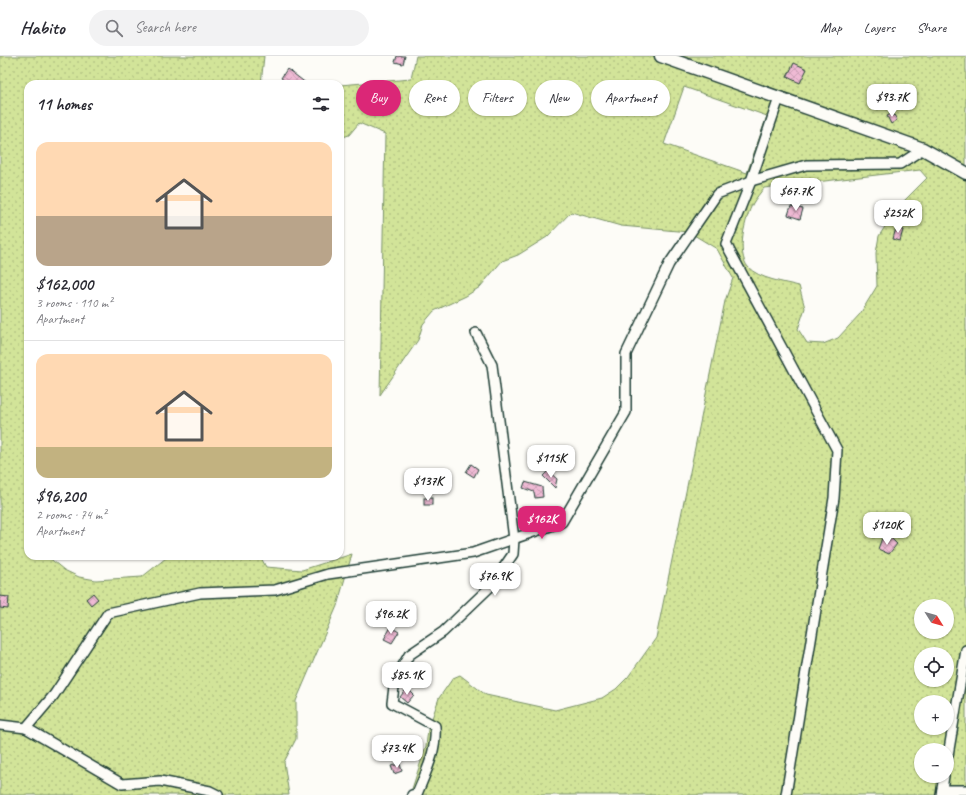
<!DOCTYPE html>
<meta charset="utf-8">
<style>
:root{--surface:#fff;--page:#f2f2f3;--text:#2b2b33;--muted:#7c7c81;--line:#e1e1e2;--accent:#db2777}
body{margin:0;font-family:Caveat,sans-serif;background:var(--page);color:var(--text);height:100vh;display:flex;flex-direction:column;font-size:15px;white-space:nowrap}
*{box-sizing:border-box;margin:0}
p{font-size:13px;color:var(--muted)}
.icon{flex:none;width:22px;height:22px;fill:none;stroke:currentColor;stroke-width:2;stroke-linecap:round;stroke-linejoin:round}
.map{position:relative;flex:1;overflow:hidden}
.panel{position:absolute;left:24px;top:24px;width:320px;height:480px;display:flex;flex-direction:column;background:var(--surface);border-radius:12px;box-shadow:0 1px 3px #0004}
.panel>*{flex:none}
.top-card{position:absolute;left:356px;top:24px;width:380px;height:36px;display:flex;gap:8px}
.needle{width:26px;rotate:127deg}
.tools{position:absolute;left:914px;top:543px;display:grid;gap:8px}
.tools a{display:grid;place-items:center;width:40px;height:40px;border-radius:50%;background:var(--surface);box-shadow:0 1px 3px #0004;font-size:20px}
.price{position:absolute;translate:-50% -34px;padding:0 9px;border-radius:8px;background:#fff;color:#222;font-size:13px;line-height:26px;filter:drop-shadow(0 1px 2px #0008)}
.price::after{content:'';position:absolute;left:50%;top:24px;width:12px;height:9px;margin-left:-6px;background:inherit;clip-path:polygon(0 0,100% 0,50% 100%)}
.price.active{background:var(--accent);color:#fff}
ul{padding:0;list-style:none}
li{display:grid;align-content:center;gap:8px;height:212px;padding:0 12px}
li+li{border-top:1px solid var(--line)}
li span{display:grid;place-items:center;height:124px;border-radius:12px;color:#555}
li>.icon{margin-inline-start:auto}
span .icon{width:72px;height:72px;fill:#fffc;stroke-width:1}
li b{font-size:17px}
h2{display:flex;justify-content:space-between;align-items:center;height:48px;padding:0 12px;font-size:17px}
.pill{padding:0 14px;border-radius:18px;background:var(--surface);box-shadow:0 1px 3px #0004;font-size:14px;line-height:36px}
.pill.active{background:var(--accent);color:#fff}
header{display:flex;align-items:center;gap:24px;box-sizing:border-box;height:56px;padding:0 20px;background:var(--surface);border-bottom:1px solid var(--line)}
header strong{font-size:19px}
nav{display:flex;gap:22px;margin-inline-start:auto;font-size:14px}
.search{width:280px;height:36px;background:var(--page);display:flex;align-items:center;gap:10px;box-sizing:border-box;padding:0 14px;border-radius:22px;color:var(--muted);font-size:15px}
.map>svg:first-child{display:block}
.green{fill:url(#green-dots);stroke:#789066;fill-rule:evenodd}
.building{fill:url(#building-cross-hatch);stroke:#1f3d34}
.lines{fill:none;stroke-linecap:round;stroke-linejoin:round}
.street-casing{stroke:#1f3d34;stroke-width:12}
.secondary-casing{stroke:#1f3d34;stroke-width:15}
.street{stroke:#fdfcf7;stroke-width:9}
.secondary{stroke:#fdfcf7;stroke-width:12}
</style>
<header>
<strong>Habito</strong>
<div class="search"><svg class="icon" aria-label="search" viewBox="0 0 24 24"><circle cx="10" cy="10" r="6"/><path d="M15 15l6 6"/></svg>Search here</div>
<nav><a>Map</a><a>Layers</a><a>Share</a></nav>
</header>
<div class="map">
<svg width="966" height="739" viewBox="0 0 966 739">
<defs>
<pattern id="green-dots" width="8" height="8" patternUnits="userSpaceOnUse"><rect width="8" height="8" fill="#d2e499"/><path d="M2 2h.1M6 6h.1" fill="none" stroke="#b4c484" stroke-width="1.8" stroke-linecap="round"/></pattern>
<pattern id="building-cross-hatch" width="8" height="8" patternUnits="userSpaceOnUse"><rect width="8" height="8" fill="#efbad4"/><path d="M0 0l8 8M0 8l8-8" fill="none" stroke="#cca1b7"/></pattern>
</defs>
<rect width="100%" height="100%" fill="#fdfcf7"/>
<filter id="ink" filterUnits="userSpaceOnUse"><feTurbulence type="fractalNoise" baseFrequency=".025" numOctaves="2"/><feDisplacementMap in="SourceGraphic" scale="8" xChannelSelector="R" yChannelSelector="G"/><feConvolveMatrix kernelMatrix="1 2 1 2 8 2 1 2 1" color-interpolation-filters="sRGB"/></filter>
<g filter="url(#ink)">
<!-- green -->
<g class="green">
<path d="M0,0H264L261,28H28V500H47L64,514L79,521L96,524L142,521L166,502L173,500H260L266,511L302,514L352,498L337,550L296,645V683L284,706L289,739H0Z"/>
<path d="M416,0H966V739H410L426,690L428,674L439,642L453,622L460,619L486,639L555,654L602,642L616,633L628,621L656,582L725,245L733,222L717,193L689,176L621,170L571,156L547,181L518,199L502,205L480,231L466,240L434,255L423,268L418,284L380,339L385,78L359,67L349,79L340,82V29L411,23ZM684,31L767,60L747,117L664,88ZM920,114L927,122L897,152L879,180L876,197L877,230L860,258L838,282L823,288L807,287L798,273L805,252L799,230C784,226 759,223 748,211C736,197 745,162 753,147C756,142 760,137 764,132ZM921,550H947V576H921ZM921,598H947V624H921ZM921,646H947V672H921ZM921,694H947V720H921Z"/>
</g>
<!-- building -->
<g class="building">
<path d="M397,0H405L403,8L395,6Z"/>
<path d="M794,7L807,13L800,27L787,21Z"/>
<path d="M287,13L294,18L307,28H289L281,22Z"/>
<path d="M893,57L897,64L891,68L887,60Z"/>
<path d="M791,150L803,153L800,163L788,159Z"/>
<path d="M896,172L903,174L900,185L893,183Z"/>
<path d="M471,408L478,413L474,421L466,416Z"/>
<path d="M548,415L557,423L555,432L543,420Z"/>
<path d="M525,426L542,431L543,441L535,442L534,436L523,432Z"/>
<rect x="424" y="442" width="8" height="7"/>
<path d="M882,482L889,485L891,482L897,488L889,498L878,493Z"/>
<path d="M93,537L98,543L91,549L86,543Z"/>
<path d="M0,540L9,541L8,553L0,552Z"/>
<path d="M391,571L399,576L392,587L384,583Z"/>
<path d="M407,632L414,639L407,647L400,641Z"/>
<path d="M400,708L402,715L394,718L391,710Z"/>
</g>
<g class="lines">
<defs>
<g id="street">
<path d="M779,42L751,125L726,188L837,394L834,442L786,739"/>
<path d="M0,669L26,672L54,639L108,557L200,537L275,534L328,518L473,497L562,466L626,356V298L669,208L717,138L751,125L806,109L900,108L923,93"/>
<path d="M26,672L122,728L160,725L210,735L218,739"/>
<path d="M947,705L966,594"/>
<path d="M942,734H966"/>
<path d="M412,739L417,738C426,716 437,695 435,670L392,647L395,623L409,599L443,576L491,530L513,498L514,483L492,309L476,277"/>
<path d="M941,739L944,720"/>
</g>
<path id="secondary" d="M661,0L923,93L966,117"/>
</defs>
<!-- street casing -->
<use href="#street" class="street-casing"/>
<!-- secondary casing -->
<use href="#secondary" class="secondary-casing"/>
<!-- street -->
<use href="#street" class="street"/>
<!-- secondary -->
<use href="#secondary" class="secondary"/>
</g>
</g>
</svg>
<div class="tools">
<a><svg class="needle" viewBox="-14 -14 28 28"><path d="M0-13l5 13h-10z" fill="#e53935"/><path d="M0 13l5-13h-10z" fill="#7c7c81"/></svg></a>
<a><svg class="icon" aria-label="locate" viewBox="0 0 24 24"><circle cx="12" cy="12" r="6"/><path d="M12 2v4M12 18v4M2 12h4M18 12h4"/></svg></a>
<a>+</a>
<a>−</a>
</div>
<b class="price" style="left:892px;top:62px">$93.7K</b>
<b class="price" style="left:796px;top:156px">$67.7K</b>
<b class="price" style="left:898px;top:178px">$252K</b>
<b class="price" style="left:551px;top:423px">$115K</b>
<b class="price" style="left:428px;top:446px">$137K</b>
<b class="price active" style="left:542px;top:484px">$162K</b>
<b class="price" style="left:887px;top:490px">$120K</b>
<b class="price" style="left:495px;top:541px">$76.9K</b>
<b class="price" style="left:391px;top:579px">$96.2K</b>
<b class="price" style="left:407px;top:640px">$85.1K</b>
<b class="price" style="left:397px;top:713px">$73.4K</b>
<div class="top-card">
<a class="pill active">Buy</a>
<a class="pill">Rent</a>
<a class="pill">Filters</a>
<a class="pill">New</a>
<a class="pill">Apartment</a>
</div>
<section class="panel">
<h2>11 homes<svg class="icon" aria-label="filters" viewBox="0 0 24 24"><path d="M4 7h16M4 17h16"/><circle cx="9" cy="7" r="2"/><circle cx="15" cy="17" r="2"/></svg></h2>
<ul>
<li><span style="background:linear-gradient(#ffd9b3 60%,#b9a48a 0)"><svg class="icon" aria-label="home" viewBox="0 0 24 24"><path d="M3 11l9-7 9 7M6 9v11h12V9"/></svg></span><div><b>$162,000</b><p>3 rooms · 110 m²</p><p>Apartment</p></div></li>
<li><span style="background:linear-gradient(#ffd9b3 75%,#c2b280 0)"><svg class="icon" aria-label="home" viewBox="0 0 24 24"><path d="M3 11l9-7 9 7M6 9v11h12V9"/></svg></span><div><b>$96,200</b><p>2 rooms · 74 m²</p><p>Apartment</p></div></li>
</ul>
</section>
</div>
